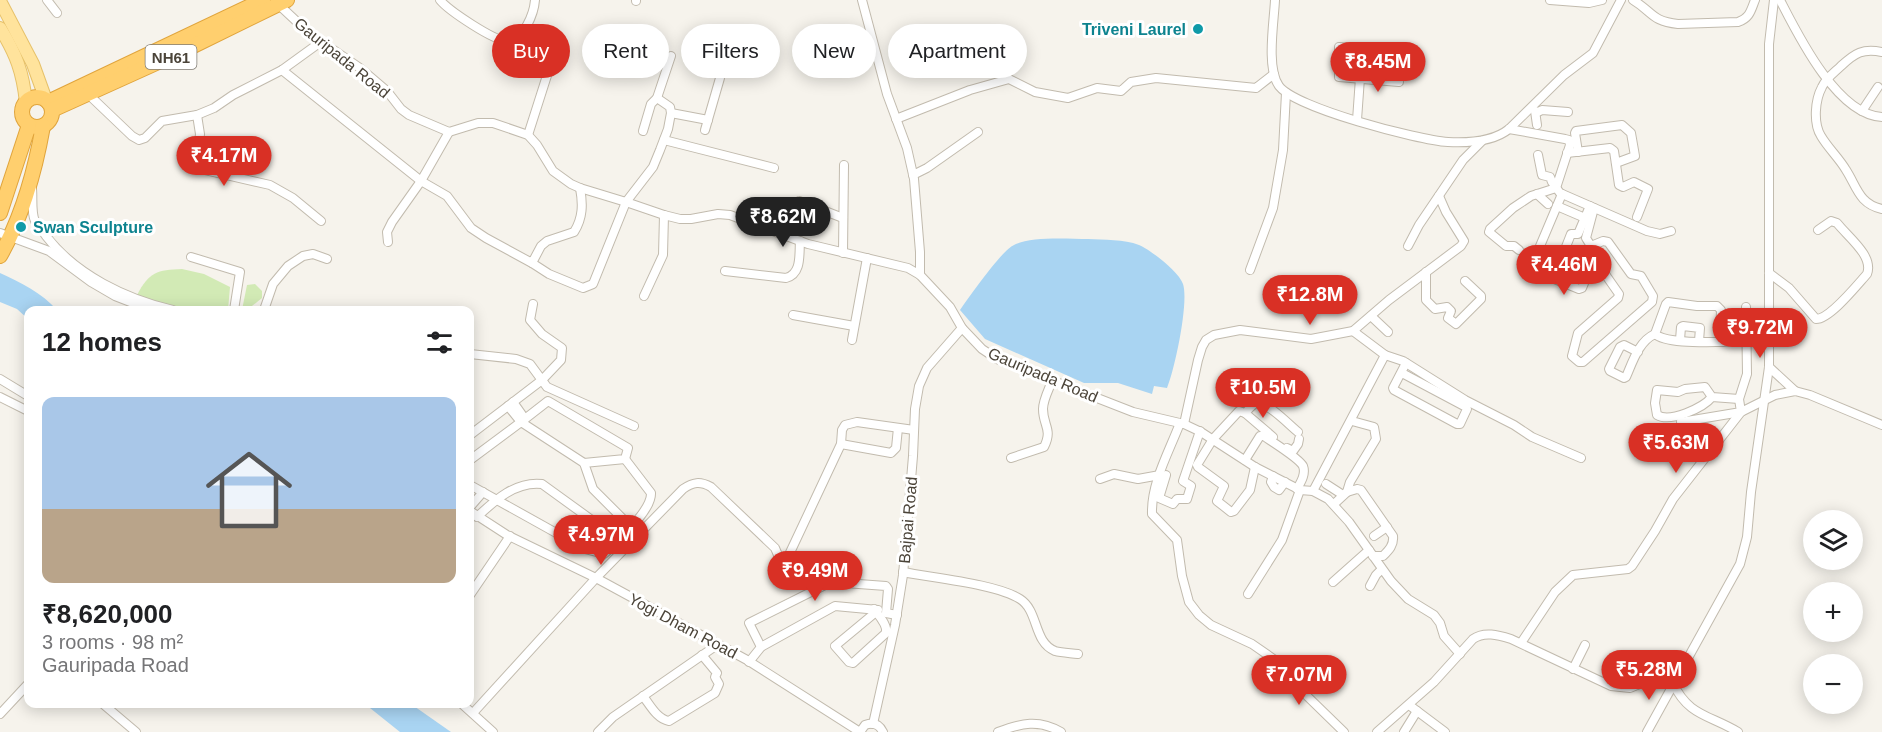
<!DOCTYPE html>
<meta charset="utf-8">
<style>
:root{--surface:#fff;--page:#f6f6f6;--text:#202124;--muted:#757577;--line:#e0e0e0;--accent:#d93025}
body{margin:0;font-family:Arial,sans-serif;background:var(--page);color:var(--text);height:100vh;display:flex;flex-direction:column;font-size:22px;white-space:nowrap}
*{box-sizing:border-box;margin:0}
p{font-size:20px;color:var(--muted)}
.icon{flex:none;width:33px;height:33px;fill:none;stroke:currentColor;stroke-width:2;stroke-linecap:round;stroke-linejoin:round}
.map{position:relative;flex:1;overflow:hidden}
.details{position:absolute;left:24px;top:306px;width:450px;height:402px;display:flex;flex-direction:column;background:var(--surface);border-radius:12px;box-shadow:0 3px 15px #0003}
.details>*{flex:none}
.hud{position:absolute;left:492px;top:24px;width:570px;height:54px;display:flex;gap:12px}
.buttons{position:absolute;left:1803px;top:510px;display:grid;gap:12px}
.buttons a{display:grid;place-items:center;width:60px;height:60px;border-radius:50%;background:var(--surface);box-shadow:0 3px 15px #0003;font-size:30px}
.price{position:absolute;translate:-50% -51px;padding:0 14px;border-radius:21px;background:var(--accent);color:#fff;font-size:20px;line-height:39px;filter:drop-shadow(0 2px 3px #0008)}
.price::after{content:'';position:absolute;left:50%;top:36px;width:18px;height:14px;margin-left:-9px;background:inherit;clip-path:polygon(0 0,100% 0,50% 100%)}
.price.active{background:#222;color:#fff}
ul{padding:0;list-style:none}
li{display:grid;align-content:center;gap:12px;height:318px;padding:0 18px}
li+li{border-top:2px solid var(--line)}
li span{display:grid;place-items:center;height:186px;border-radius:12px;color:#555}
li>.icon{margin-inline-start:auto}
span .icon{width:108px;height:108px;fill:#fffc;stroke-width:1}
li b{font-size:26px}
h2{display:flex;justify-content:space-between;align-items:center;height:72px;padding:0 18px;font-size:26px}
.tag{padding:0 21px;border-radius:27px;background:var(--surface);box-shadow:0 3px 15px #0003;font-size:21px;line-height:54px}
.tag.active{background:var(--accent);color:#fff}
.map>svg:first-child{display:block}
.green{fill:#d2eab5}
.water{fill:#a9d4f2}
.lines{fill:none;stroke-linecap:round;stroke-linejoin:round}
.street-casing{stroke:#c2bbae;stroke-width:10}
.primary-casing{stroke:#e6c16a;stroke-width:14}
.highway-casing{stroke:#e0a43c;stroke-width:16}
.street{stroke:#fff;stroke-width:8}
.primary{stroke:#ffe39c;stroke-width:12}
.highway{stroke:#ffcf6e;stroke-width:14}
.culture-dot{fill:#0f9aa8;stroke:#fff;stroke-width:2}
.labels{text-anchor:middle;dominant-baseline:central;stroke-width:6;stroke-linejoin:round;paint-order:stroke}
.shield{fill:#fff;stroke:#817c74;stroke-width:1.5}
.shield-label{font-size:15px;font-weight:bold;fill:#4b4439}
.culture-label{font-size:16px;font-weight:bold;fill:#0d838f;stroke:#fff;text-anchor:end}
.street-label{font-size:16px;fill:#4b4439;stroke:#fff}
</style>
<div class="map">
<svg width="1882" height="732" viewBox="0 0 1882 732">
<rect width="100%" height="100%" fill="#f6f3ec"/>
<!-- green -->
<g class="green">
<path d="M182,269L204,274L230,287L228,310H187L173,308L137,295C149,272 157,270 182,269Z"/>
<path d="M255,284L262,291V298L247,310H242L247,285Z"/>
</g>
<!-- water -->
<g class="water">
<path d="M1088,239C1104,240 1124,239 1139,245C1151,250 1179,272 1183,284C1189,302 1175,369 1167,388L1154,386L1152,394L1118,383H1084L985,339L960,310C970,296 1001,251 1014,245C1031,236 1068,239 1088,239Z"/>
<path d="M0,273C20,282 42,293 57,310H28V319L17,309L0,302Z"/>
<path d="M365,704H411L451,732H400Z"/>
</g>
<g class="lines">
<defs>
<g id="street">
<path d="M47,0L57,13"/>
<path d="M440,0C448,10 495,42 508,41C524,40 534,13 535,0"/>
<path d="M636,0V1"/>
<path d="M862,0L887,94L907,148L914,179L920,252V275"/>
<path d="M1275,0C1274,22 1266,68 1279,86C1295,108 1418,140 1448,142C1468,143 1493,142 1509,129L1564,75L1593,53L1621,0"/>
<path d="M1550,0L1589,3L1602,0"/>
<path d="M1633,0C1653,12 1651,21 1678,24L1738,22C1750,18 1751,10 1755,0"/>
<path d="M1780,0C1798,35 1837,115 1882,117"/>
<path d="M278,4L309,33L360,68L387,91L401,109L409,115L449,132L478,123H493L528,135L537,145L553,171L571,184L580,188L626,202L664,215L680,219H691L718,214L730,215L808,244L908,268L920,275L950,307L962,328L982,349L997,359L1133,412L1184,424L1201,432L1255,467L1300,490L1313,491L1328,499L1349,522L1391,581L1408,599L1434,615L1440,623L1444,636L1460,654"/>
<path d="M1882,52C1863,48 1855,53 1841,66C1835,72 1826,78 1822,87C1815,100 1813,123 1821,136C1828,148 1839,158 1846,170C1857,187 1859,204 1882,209"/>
<path d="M282,70L421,181L447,196L471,228L486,238L532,263L541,246L547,241L574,232C583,218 583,204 580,188"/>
<path d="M1399,82L1339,77V47L1404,52"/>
<path d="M89,95L132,136L139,140L145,138L162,121L197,115L214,108L233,95L282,70L322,41"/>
<path d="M1535,111L1537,125"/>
<path d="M1862,111L1878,87"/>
<path d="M671,113L708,120"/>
<path d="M1536,113L1542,110L1568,112"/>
<path d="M197,115L200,134L196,168L270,185L293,198L321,221"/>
<path d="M896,119L970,90L1009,79L1035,92L1068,98L1097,88L1121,91L1131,82L1156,78L1256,88L1274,74"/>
<path d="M1357,120L1360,78"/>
<path d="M1509,129L1565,139L1569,140L1570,145L1556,188L1531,196L1513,208L1490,229L1489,232L1506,246H1514L1519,250"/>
<path d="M705,130L720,78"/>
<path d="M643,131L651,104L657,98L671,56"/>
<path d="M528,135L551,63"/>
<path d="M664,140L774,168"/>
<path d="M1578,152L1575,133L1576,131L1622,125L1631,133L1635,156L1616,163"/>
<path d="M1567,153L1610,148L1614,151L1619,185L1623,187L1634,182L1648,189L1637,217"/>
<path d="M1538,155L1542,175L1550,177L1552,182L1560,193L1647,231L1660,234L1671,231"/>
<path d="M913,175L927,168L978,132"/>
<path d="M32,189C33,198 31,213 35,221C37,226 43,231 46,236C76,275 126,299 173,310"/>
<path d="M1537,194L1548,204"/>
<path d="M1562,194L1532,265L1540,273L1579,289L1582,288L1589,271L1563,259L1562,257L1571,234H1578L1590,206"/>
<path d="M799,201L843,218"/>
<path d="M1557,206L1585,218"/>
<path d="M0,233L49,251L91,282L115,296L151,310"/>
<path d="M388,242L387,232L392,222L421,181L449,132"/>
<path d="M1408,246L1419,225L1463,160L1482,141"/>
<path d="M1591,246L1603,241L1608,242L1631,274L1641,276L1653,296L1652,302L1583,362H1579L1572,356L1578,333L1618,298L1619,294L1591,254V246L1586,238L1594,208"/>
<path d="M843,253L844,165"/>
<path d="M191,257L240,272L234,310"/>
<path d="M532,263L549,274L583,288L593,284L626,202L653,167L660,150L668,129L671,113L670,107L657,98"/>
<path d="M1250,270L1273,208L1283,150L1286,93"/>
<path d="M725,271L786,278C802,274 799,254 800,241"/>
<path d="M1426,272V300L1435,309L1447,307L1451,311L1448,318L1456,324L1481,299V296L1465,281"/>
<path d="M1769,273L1789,288L1816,319C1830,319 1857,285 1867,274C1874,256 1848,237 1837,223L1831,221L1818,230"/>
<path d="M644,296L663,255L664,215"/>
<path d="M264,310L273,284L288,266L303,256L313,254L327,259"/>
<path d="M793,315L854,326"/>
<path d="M1371,316L1388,332"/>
<path d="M852,340L867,258"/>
<path d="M1680,340L1681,327L1683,326L1700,328L1699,341"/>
<path d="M1720,342L1721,310L1717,306H1697L1668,302L1666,304L1655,334C1666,344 1708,342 1723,342L1747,340"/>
<path d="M1638,352L1624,345L1620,347L1609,369L1610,371L1624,378L1626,377C1633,361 1639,341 1655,334"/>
<path d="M470,354L516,359L530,364L547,387L634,426"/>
<path d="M1385,355L1403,361L1465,400L1514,425L1532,437L1581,458"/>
<path d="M1769,367L1795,391"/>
<path d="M1402,373L1466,407L1467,409L1460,424H1457L1394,390L1393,388L1406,363"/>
<path d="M0,379L28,396"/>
<path d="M0,397L28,411"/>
<path d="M1712,397C1703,408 1670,423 1657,415L1655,403L1657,390L1678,392L1685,389L1705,387L1712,397L1739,399"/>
<path d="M513,402L525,419"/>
<path d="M508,406L521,422L548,401L628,448L625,459L584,463"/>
<path d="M1245,413L1273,437"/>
<path d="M1681,422L1741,412L1739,399L1747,374L1746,307"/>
<path d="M1180,423C1169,452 1151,483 1152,514L1177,540L1182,576L1189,602L1199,615L1211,625L1252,644L1275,660L1308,697L1344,732"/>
<path d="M1184,424L1198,360L1202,347L1206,340L1214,335L1240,330L1311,339L1353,331L1389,300L1461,246L1464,241L1446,212L1439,196"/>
<path d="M470,435L542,380L561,360L562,348L542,334L530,320L533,304"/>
<path d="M841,444L891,453L896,448L898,428"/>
<path d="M1287,448L1293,451L1298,444L1299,439"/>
<path d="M1011,458L1044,447C1053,429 1043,426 1043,409C1043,400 1049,389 1052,381"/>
<path d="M470,460L521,422L584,463L593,489L633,529"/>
<path d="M1245,460L1260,436H1264C1272,442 1299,458 1303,466C1306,474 1301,482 1297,489"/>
<path d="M1255,467L1250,490L1234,511L1231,512L1217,501L1224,486L1198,467L1197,465L1213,439L1239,411L1245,413C1248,410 1252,405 1256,403C1267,401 1289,425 1298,432"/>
<path d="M1166,475L1159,498L1173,504L1177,499H1187L1191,486L1183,481L1200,431"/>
<path d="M1273,476L1271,482L1274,487L1279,490L1285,482"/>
<path d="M1100,479L1114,474L1138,479L1160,475"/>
<path d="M1326,484L1343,495"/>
<path d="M470,485L585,549L604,554C617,541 652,511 651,493L625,459"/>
<path d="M1313,491L1385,355L1353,331"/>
<path d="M1347,492L1357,489L1361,490L1393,536C1394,545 1389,550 1383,556H1373"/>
<path d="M1334,504L1347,492L1350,482L1376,439L1374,427L1352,421"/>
<path d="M470,507L483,492"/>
<path d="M470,511L507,535L596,578L747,660L860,732"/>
<path d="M477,517C495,500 516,481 542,484L629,547"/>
<path d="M1374,536L1387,527"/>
<path d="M903,572C933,578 997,584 1020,599C1039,611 1033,642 1055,651C1062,653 1071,653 1078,654"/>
<path d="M1333,582L1369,550"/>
<path d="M1370,586L1376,575L1381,570"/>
<path d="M1248,594L1282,540L1300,490"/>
<path d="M470,595L510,536"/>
<path d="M874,609C879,616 888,625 886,633L853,663L849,662L835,646L876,612"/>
<path d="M1521,643L1555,592L1573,575L1628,569L1632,566L1655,531L1673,499L1741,412L1775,395L1795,391L1810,395L1882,425"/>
<path d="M761,647L835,606L878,610"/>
<path d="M749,662L761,647L749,623L831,582L886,586L888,589L886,613L897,615"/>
<path d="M1573,669L1585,645"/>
<path d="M1673,683C1688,716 1710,715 1738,732"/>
<path d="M643,696C650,705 657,719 669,721L715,693L719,684L715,677L717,673L702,655"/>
<path d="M103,704L136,732"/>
<path d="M462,704L493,732"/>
<path d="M1409,705L1445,732"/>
<path d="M473,713L596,578L683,489C693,482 700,481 711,487L775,548L781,562L787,559L841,444L842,430L845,425L857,422L914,430"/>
<path d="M0,714L28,684"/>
<path d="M873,724L895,625L903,575L913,456L915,409L919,386L927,368L962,328"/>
<path d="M598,732L613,717L717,645"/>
<path d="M860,732L865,725C873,722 879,724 883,732"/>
<path d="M998,732C1021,723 1039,719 1061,732"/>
<path d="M1377,732L1434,682L1473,639C1484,631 1498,635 1511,639L1611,686L1630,688L1654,678L1673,683"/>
<path d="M1404,732L1417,711"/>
<path d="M1647,732L1740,564L1747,537L1751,492L1769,367V44L1774,0"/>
</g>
<g id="primary">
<path d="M0,1L33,64L46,100"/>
<path d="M0,28C16,54 23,72 26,103"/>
</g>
<g id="highway">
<circle cx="37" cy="112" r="15"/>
<path d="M48,102L263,0"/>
<path d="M52,110L187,49L287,0"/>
<path d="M0,213L29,125"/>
<path d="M0,256C23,216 35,171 43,126"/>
</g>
</defs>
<!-- street casing -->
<use href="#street" class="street-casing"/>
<!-- primary casing -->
<use href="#primary" class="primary-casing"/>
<!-- highway casing -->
<use href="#highway" class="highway-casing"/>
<!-- street -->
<use href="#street" class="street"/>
<!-- primary -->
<use href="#primary" class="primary"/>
<!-- highway -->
<use href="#highway" class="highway"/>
</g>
<!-- markers -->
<g class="culture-dot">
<circle cx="1198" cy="29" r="6"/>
<circle cx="21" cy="227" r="6"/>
</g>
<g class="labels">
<!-- shield labels -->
<rect class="shield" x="145.5" y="45" width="51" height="24" rx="4.5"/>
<g class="shield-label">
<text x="171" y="57">NH61</text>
</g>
<!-- culture labels -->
<g class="culture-label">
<text x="1186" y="29">Triveni Laurel</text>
<text x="33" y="227" text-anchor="start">Swan Sculpture</text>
</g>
<!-- street labels -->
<g class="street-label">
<text transform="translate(342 58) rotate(39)">Gauripada Road</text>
<text transform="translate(1043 375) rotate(23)">Gauripada Road</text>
<text transform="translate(908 520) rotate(-85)">Bajpai Road</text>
<text transform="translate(683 626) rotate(28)">Yogi Dham Road</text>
</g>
</g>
</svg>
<div class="buttons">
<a><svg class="icon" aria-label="layers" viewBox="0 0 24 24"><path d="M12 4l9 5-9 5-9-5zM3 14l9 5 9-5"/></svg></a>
<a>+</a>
<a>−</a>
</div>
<b class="price" style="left:1378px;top:93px">₹8.45M</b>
<b class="price" style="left:224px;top:187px">₹4.17M</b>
<b class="price active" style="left:783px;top:248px">₹8.62M</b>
<b class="price" style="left:1564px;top:296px">₹4.46M</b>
<b class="price" style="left:1310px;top:326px">₹12.8M</b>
<b class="price" style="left:1760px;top:359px">₹9.72M</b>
<b class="price" style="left:1263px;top:419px">₹10.5M</b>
<b class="price" style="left:1676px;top:474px">₹5.63M</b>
<b class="price" style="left:601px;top:566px">₹4.97M</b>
<b class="price" style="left:815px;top:602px">₹9.49M</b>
<b class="price" style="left:1649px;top:701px">₹5.28M</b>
<b class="price" style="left:1299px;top:706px">₹7.07M</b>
<div class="hud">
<a class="tag active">Buy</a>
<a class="tag">Rent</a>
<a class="tag">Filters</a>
<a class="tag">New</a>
<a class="tag">Apartment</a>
</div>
<section class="details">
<h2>12 homes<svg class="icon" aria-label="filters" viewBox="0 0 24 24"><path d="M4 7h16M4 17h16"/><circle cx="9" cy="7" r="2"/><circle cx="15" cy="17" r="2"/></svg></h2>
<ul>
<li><span style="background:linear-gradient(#a9c7e8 60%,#b9a48a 0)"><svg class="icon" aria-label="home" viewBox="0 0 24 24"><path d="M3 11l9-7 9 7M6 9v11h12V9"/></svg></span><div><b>₹8,620,000</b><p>3 rooms · 98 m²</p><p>Gauripada Road</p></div></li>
</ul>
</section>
</div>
